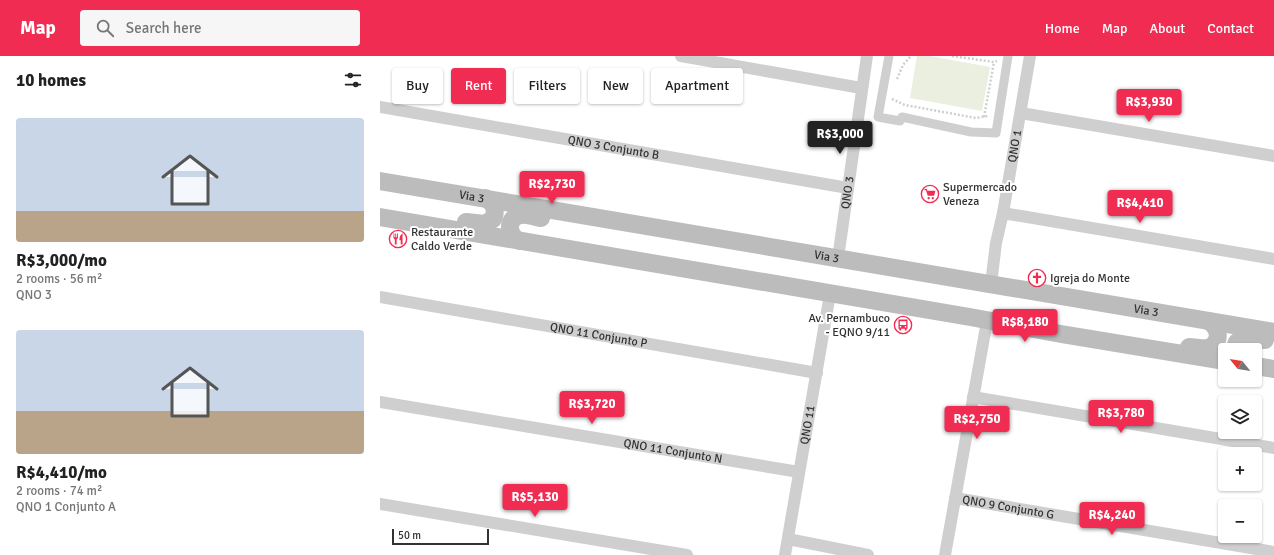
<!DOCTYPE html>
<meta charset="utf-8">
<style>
:root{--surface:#fff;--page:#f6f6f6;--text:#222;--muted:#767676;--accent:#f12c52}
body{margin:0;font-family:Signika,sans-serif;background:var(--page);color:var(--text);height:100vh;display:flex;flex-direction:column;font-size:15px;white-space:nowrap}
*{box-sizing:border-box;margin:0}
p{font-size:13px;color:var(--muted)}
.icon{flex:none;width:22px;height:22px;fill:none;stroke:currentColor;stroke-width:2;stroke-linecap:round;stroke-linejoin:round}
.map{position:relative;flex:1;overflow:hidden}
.details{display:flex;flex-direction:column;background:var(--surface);width:380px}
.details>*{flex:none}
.banner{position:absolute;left:12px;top:12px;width:380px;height:36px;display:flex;gap:8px}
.needle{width:26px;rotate:300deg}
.buttons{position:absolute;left:838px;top:287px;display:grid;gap:8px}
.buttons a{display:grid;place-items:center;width:44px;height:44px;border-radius:4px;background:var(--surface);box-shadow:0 1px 3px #0004;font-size:20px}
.scale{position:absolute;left:12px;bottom:10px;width:97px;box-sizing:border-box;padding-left:4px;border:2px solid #323232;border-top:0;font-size:11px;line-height:14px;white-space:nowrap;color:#323232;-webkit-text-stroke:3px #fff;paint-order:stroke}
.price{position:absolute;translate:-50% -34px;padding:0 9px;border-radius:4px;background:var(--accent);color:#fff;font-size:13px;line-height:26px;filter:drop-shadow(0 1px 2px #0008)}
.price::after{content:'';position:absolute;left:50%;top:24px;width:12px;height:9px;margin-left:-6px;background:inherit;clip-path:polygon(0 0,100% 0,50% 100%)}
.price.selected{background:#222;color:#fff}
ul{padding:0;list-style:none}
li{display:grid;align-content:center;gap:8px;height:212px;padding:0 16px}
li span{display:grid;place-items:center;height:124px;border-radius:4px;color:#555}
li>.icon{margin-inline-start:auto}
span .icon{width:72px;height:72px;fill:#fffc;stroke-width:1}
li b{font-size:17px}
h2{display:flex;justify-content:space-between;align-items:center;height:48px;padding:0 16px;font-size:17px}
.pill{padding:0 14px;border-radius:4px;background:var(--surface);box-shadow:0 1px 3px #0004;font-size:14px;line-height:36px}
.pill.selected{background:var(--accent);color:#fff}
header{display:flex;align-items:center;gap:24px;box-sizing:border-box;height:56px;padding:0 20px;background:var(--accent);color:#fff}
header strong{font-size:19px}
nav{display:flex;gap:22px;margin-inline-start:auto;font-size:14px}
.search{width:280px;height:36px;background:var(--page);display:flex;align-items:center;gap:10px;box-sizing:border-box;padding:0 14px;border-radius:4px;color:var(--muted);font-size:15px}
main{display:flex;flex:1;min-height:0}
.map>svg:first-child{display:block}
.pitch{fill:#eaefe0}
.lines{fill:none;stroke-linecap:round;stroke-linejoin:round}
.path{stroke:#cfcfcf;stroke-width:2.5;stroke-dasharray:2 2;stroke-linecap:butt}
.pedestrian{stroke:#cfcfcf;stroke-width:9}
.minor{stroke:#cfcfcf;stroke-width:12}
.secondary{stroke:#bcbcbc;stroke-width:18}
.labels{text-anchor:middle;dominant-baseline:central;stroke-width:4;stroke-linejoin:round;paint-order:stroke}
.street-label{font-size:12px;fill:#323232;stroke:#fff}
.poi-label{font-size:12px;fill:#323232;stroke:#fff;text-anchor:start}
</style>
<header>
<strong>Map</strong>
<div class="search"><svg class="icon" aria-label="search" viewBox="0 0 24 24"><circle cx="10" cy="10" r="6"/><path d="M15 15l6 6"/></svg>Search here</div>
<nav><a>Home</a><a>Map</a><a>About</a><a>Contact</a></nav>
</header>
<main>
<section class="details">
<h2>10 homes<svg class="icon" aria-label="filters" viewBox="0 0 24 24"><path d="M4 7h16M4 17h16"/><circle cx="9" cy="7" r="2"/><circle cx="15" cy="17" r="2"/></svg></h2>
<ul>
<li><span style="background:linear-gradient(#c9d6e8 75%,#b9a48a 0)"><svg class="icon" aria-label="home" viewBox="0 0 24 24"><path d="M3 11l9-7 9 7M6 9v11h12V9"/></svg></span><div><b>R$3,000/mo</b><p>2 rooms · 56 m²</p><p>QNO 3</p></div></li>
<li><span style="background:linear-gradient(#c9d6e8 65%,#b9a48a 0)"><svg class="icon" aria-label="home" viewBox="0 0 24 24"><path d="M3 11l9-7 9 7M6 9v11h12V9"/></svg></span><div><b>R$4,410/mo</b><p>2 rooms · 74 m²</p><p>QNO 1 Conjunto A</p></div></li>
</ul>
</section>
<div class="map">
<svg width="894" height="499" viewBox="0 0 894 499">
<rect width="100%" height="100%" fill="#fff"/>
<!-- pitch -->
<path class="pitch" d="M537,0H550L610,11L602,55L530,42Z"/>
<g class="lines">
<!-- path -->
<g class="path">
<path d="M572,0L614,6L617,5"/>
<path d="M517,23L523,9L531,0"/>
<path d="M512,43L525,49L596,62L608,60"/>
<path d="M604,61L614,6"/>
</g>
<!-- pedestrian -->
<path class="pedestrian" d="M509,0L498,61L520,65L522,61L591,76L616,77L628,0"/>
<!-- minor -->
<g class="minor">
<path d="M301,0L481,32"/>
<path id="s1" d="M0,51L468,132"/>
<path d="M641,57L894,100"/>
<path d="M623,157L894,203"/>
<path id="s2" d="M458,202L487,0"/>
<path id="s3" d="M611,228L616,187L623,157L650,0"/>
<path id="s4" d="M0,241L437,317"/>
<path d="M593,341L894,392"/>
<path id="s5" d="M0,346L419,416"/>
<path id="s6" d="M575,442L894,496"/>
<path d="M0,448L307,499"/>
<path d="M408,483L488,499"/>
<path id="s7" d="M405,499L450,238"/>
<path d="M565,499L607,265"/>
</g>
<!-- secondary -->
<g class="secondary">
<path id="s8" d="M0,125L894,276"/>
<path d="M0,161L590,261L681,278L845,305"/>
<path d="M86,166L105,168L113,163C117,154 114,146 105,142"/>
<path d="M140,185C127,180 126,161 141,159C148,158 155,161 161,162"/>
<path d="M809,291C815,291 822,293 828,292C842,287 840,271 828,265"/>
<path d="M854,294L857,286L864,282L885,284"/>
<path d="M875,310L894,313"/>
</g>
</g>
<!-- icons -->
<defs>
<symbol id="supermarket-ring" viewBox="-11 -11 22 22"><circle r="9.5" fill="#fff" stroke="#f12c52" stroke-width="1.5"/><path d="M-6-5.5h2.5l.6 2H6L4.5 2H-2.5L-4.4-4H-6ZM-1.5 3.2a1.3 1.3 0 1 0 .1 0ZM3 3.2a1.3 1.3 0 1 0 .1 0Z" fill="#f12c52"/></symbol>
<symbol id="restaurant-ring" viewBox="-11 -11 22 22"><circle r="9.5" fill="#fff" stroke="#f12c52" stroke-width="1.5"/><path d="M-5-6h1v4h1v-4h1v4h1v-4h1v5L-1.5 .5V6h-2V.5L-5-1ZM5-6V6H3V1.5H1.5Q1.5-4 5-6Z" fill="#f12c52"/></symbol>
<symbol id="church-ring" viewBox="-11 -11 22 22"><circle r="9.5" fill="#fff" stroke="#f12c52" stroke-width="1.5"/><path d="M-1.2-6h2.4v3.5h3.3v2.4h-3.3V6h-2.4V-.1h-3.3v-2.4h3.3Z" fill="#f12c52"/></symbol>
<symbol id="bus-ring" viewBox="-11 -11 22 22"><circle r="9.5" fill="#fff" stroke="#f12c52" stroke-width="1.5"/><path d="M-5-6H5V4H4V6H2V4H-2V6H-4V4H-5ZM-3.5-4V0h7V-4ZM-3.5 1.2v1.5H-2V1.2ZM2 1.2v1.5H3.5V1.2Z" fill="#f12c52"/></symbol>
</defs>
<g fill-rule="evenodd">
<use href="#supermarket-ring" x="540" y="128" width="20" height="20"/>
<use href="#restaurant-ring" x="8" y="173" width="20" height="20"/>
<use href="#church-ring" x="647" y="212" width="20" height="20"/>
<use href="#bus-ring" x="513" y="259" width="20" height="20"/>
</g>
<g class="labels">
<!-- street labels -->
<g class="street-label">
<text stroke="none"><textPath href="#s1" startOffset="237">QNO 3 Conjunto B</textPath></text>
<text stroke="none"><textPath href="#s3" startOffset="140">QNO 1</textPath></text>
<text stroke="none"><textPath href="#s2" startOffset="66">QNO 3</textPath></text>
<text stroke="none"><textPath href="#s8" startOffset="93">Via 3</textPath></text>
<text stroke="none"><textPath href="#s8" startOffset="453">Via 3</textPath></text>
<text stroke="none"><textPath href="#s8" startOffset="777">Via 3</textPath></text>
<text stroke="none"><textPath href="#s4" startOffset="222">QNO 11 Conjunto P</textPath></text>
<text stroke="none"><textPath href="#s7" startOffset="132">QNO 11</textPath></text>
<text stroke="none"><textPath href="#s5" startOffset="297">QNO 11 Conjunto N</textPath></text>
<text stroke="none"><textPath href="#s6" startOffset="54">QNO 9 Conjunto G</textPath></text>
</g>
<!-- poi labels -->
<g class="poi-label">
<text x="563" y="131">Supermercado<tspan x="563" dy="14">Veneza</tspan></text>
<text x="31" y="176">Restaurante<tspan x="31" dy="14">Caldo Verde</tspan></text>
<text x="670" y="222">Igreja do Monte</text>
<text x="510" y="262" text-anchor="end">Av. Pernambuco<tspan x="510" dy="14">- EQNO 9/11</tspan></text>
</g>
</g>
</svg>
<div class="buttons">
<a><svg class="needle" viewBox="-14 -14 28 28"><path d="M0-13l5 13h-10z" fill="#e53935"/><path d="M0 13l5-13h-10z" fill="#767676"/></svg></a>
<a><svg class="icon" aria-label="layers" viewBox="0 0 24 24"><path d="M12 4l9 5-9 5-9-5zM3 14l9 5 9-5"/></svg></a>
<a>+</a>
<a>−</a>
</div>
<div class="scale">50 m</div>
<b class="price" style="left:769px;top:67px">R$3,930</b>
<b class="price selected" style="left:460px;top:99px">R$3,000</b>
<b class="price" style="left:172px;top:149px">R$2,730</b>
<b class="price" style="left:760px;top:168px">R$4,410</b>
<b class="price" style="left:645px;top:287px">R$8,180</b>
<b class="price" style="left:212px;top:369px">R$3,720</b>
<b class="price" style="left:741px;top:378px">R$3,780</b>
<b class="price" style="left:597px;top:384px">R$2,750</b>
<b class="price" style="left:155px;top:462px">R$5,130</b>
<b class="price" style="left:732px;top:480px">R$4,240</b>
<div class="banner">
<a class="pill">Buy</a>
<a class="pill selected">Rent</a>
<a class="pill">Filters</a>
<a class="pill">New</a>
<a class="pill">Apartment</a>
</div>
</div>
</main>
